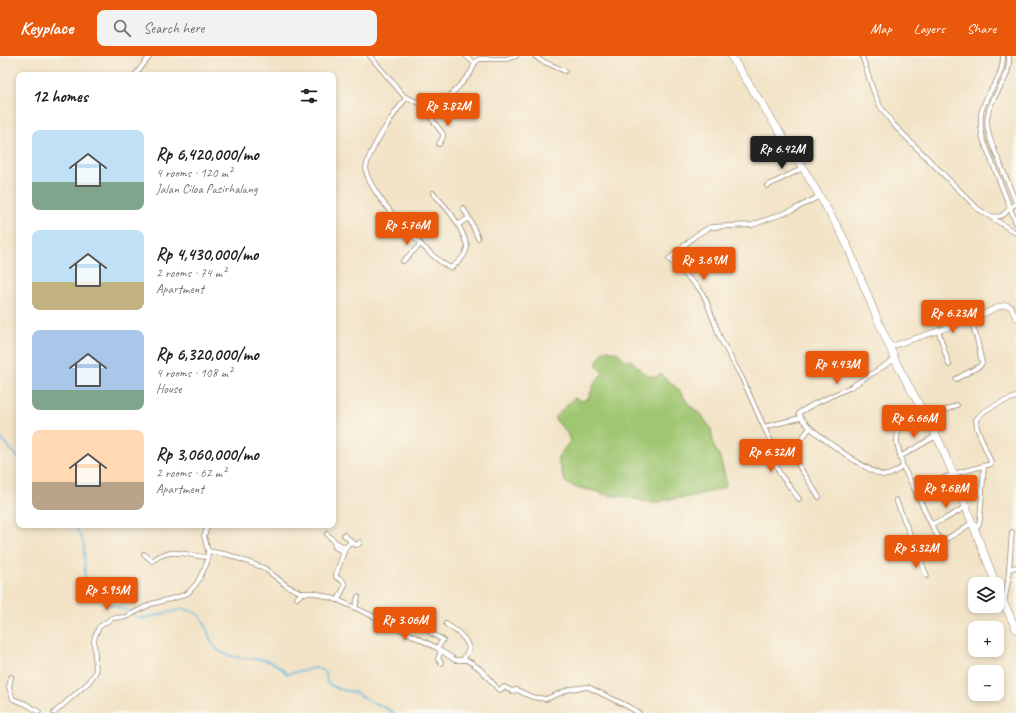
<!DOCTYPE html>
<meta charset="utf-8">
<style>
:root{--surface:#fff;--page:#f2f2f2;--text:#202124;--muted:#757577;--accent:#ea580c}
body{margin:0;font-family:Caveat,sans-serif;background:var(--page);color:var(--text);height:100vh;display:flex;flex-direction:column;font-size:15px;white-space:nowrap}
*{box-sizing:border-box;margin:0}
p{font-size:13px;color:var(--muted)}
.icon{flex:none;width:22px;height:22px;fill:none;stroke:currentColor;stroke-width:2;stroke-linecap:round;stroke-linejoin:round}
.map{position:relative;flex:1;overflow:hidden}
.panel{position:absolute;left:16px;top:16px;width:320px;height:456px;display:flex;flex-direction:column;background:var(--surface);border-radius:8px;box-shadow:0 2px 6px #0003}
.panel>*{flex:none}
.tools{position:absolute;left:968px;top:521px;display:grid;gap:8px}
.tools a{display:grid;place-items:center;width:36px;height:36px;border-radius:8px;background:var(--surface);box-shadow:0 2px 6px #0003;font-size:20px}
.price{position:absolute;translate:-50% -34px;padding:0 9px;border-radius:4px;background:var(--accent);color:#fff;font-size:13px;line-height:26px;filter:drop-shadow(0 1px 2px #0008)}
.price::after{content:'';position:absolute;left:50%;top:24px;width:12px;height:9px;margin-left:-6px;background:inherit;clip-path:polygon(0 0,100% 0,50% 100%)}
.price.selected{background:#222;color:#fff}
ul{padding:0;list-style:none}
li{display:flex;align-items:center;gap:12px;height:100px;padding:0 16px}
li span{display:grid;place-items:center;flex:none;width:112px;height:80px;border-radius:8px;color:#555}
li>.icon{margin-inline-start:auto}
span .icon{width:48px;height:48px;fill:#fffc;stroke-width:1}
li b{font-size:17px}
h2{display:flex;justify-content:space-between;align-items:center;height:48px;padding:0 16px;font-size:17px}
header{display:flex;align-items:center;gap:24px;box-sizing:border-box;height:56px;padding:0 20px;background:var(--accent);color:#fff}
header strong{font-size:19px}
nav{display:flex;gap:22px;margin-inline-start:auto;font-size:14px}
.search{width:280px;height:36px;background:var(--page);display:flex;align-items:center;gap:10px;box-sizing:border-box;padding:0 14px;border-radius:8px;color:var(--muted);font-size:15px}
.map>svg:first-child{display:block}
.green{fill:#9fc671;stroke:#6d7848}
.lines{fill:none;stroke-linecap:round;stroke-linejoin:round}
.stream{stroke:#68bbe4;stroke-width:1.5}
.minor-casing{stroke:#968672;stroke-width:5.5}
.tertiary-casing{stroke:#968672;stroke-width:6}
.primary-casing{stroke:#968672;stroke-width:8}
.minor{stroke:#fff;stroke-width:4}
.tertiary{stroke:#fff;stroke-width:5}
.primary{stroke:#fff;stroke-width:7}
</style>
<header>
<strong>Keyplace</strong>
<div class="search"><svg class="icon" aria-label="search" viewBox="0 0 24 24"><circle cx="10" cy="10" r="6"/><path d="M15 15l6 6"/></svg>Search here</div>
<nav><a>Map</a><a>Layers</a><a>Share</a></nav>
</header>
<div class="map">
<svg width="1016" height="657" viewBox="0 0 1016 657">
<rect width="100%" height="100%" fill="#fbf7ec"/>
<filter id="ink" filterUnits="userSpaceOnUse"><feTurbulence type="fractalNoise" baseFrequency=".025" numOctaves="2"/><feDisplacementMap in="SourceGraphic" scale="8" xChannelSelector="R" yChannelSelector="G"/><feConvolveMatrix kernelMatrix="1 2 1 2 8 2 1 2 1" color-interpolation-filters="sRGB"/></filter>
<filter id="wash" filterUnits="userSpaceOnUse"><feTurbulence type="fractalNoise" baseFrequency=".012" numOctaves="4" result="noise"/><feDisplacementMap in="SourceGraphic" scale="16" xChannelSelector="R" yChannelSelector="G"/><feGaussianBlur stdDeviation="0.9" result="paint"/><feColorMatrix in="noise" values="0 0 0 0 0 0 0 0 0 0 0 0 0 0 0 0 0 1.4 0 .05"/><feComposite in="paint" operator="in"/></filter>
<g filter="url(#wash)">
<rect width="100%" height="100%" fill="#f2e3c6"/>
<!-- green -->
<path class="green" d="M609,294L618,297L626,305L630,304C641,311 639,319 655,321L661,318L679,334L689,349L701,358L711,373L714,391L719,399L725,420L726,430L722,433L688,441L665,444L656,447L643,445L628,441L611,440L598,436L575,431L566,427L564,423L558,405V401L570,385L567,377L554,362L574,342L583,345L589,341L595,326L603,317L597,310V305L604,295Z"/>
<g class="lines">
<!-- stream -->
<g class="stream">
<path d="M0,381L19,403"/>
<path d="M74,469L80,479L84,488L85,525L92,534L109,548L131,556L140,563L183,553C213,556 202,585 221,596C244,609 266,594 287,618C294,617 313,611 317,612C320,613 323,616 326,617L327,627L338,633L357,637L365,643L384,651L394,657"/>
</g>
</g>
</g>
<g filter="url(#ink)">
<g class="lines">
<defs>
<g id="minor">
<path d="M370,0L404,40L432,53C440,52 465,24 471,16C474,11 473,7 479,3H506L516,0"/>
<path d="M466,0L474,7"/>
<path d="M535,0L540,4L565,15"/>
<path d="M862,0L873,34L880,50L893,68L978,153L1016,177"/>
<path d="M1003,0C1003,26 984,36 981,58C980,67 981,75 983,83L1016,167"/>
<path d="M1009,0C1010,25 996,32 989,54C983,73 993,90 1000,107C1005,120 1011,134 1016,147"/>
<path d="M135,19L150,0"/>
<path d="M406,42C395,56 367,96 366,113C366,135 431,204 451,212C458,206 467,200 467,189C459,166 450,155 433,137"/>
<path d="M429,53L431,62L443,78V81L439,88"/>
<path d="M767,130L803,112"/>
<path d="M463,152L469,162"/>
<path d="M991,160C1007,163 1004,154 1016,148"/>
<path d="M459,168L469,162L478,182"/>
<path d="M416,183L434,162"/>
<path d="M403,205L421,188"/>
<path d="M938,274L949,309"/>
<path d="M895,303L851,331L814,348L800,356L799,358C804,372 868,416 883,419C889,421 897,414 903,411"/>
<path d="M956,323L980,310L982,307L977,283L971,264"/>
<path d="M889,354L898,370L897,387L903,411L915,434L934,474L942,486"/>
<path d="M800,362L764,371L742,322L721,284L706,244L699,232L669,203L695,180L710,171L752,169L793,154L820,140"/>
<path d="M927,362L957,349"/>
<path d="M764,371L771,386L776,409L780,418L799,443"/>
<path d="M810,372L798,387L795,399L799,410L819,441"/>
<path d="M900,401L936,380"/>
<path d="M915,434L953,418L991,408V406L977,372L976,364C982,353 1004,345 1016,341"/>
<path d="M896,444L927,520"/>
<path d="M931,468L943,464L966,451"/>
<path d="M208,469L204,480L208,495L229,499L264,512L287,530L302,537H315L338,544L388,567L437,592L455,604H466L472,607L480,613L498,633L500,634L504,631L512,635L517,634L532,641L546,643L570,633L588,631L627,650L639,657"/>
<path d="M975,474L979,468L980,463L984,410"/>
<path d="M327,478L334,485L345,492"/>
<path d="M334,485L335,491L344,496"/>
<path d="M351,485L356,489L359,488L360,486"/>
<path d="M144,498L152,505C170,490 187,500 207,501"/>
<path d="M919,500C929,496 935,490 943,485C954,478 962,475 972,466"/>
<path d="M1009,513L1016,511"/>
<path d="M297,542L302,537"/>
<path d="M338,544L345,529L343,525L336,521V519L345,492L351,485L344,479"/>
<path d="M1004,547L1008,525L1012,476"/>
<path d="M355,552L358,541"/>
<path d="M446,568C456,575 466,580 469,593L463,604"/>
<path d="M431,577L443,584L437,592"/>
<path d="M441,595L438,603L441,607"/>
<path d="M11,621L9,631L13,643L26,648L39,656"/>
<path d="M54,657L89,626L96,616L94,585L95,580L99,571L112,562L126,561L151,548L178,541L188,537L197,527L207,507L208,495"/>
</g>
<path id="tertiary" d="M889,291L971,264L998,251L1007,249L1011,251L1016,262"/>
<g id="primary">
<path d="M731,0L803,112L840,175L848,191L876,260L898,310L940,387L955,423L996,528"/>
<path d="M997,532L1016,573"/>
</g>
</defs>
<!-- minor casing -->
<use href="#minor" class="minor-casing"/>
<!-- tertiary casing -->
<use href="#tertiary" class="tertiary-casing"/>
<!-- primary casing -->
<use href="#primary" class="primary-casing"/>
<!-- minor -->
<use href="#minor" class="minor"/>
<!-- tertiary -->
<use href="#tertiary" class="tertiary"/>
<!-- primary -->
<use href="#primary" class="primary"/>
</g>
</g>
</svg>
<div class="tools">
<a><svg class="icon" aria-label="layers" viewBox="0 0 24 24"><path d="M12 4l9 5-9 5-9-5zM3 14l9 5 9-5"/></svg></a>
<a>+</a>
<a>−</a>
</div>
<b class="price" style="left:448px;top:71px">Rp 3.82M</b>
<b class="price selected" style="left:782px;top:114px">Rp 6.42M</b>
<b class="price" style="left:407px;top:190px">Rp 5.76M</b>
<b class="price" style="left:704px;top:225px">Rp 3.69M</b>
<b class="price" style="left:953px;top:278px">Rp 6.23M</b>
<b class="price" style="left:837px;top:329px">Rp 4.43M</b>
<b class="price" style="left:914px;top:383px">Rp 6.66M</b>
<b class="price" style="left:771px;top:417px">Rp 6.32M</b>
<b class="price" style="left:946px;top:453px">Rp 9.68M</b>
<b class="price" style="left:916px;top:513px">Rp 5.32M</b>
<b class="price" style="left:107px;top:555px">Rp 5.95M</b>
<b class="price" style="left:405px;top:585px">Rp 3.06M</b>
<section class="panel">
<h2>12 homes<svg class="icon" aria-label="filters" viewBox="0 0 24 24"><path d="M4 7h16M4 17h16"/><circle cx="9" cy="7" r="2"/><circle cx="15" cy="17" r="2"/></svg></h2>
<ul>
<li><span style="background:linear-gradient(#bfe0f5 65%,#7fa58c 0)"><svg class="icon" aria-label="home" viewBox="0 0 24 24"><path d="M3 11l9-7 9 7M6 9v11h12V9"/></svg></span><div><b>Rp 6,420,000/mo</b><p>4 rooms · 120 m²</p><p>Jalan Ciloa Pasirhalang</p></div></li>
<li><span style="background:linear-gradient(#bfe0f5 65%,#c2b280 0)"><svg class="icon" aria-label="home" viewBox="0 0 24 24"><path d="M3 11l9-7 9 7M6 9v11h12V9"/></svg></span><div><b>Rp 4,430,000/mo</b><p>2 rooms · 74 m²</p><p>Apartment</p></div></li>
<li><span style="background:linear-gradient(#a9c7e8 75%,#7fa58c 0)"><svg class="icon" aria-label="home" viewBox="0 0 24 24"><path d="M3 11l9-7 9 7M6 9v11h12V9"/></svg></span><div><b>Rp 6,320,000/mo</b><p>4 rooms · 108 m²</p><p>House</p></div></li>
<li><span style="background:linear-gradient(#ffd9b3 65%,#b9a48a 0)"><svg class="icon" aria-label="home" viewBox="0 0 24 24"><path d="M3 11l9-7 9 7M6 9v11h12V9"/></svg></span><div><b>Rp 3,060,000/mo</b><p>2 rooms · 62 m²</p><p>Apartment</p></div></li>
</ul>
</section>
</div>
